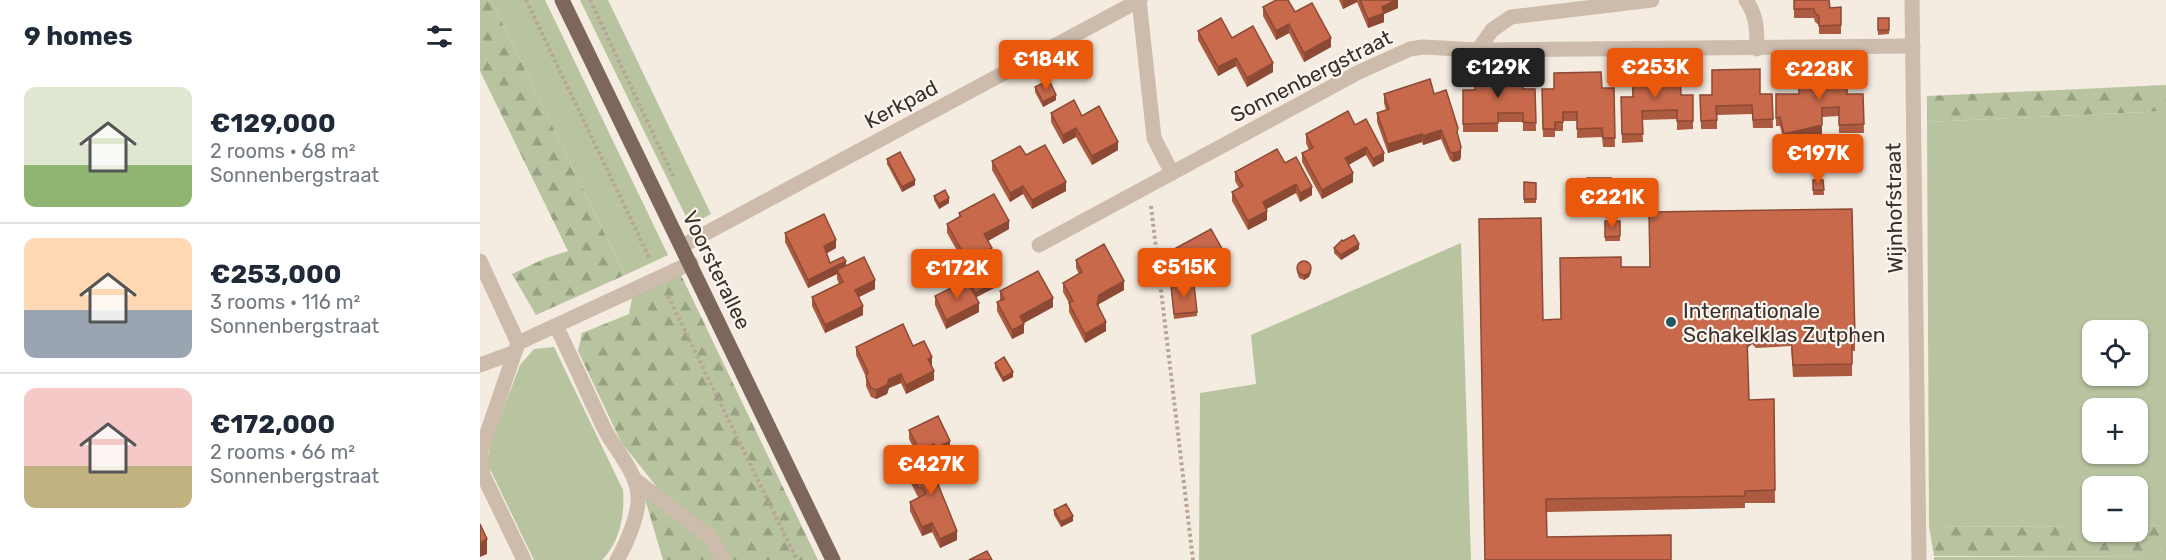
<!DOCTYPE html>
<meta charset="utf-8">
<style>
:root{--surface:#fff;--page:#f6f6f7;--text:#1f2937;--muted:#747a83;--line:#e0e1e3;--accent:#ea580c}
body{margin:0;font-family:Rubik,sans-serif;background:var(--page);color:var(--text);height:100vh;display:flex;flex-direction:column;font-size:22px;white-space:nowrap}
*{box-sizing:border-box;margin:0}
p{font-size:20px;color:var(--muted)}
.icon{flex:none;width:33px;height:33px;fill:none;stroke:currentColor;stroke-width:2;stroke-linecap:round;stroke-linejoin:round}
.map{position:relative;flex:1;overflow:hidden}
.side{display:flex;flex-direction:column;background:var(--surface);width:480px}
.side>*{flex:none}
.controls{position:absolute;left:1602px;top:320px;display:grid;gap:12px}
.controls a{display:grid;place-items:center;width:66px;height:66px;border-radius:12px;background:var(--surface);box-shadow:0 2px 4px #0004;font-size:30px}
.price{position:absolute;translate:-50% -51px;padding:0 14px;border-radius:6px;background:var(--accent);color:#fff;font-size:20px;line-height:39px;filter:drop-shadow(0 2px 3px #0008)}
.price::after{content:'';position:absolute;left:50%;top:36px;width:18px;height:14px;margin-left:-9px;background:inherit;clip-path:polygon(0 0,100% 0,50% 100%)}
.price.on{background:#222;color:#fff}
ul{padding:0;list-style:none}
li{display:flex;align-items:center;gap:18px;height:150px;padding:0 24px}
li+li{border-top:2px solid var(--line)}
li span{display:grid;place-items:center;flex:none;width:168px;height:120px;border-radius:12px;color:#555}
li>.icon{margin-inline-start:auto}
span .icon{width:72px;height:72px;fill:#fffc;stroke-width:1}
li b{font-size:26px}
h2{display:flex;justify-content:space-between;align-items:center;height:72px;padding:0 24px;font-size:26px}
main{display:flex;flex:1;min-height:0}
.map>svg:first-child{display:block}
.green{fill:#b8c4a0;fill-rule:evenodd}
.forest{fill:url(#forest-firs)}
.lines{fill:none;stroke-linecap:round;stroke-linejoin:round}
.path{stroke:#b9a596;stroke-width:4;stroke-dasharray:3 3;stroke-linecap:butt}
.minor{stroke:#cdbbac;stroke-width:15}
.major{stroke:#7d675c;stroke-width:15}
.wall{fill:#ac5a40}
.shaded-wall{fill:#8c4a34}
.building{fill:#c8694b;stroke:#8c4a34;stroke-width:1.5}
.poi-dot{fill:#1f5a5e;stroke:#fbf5ee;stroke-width:2}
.labels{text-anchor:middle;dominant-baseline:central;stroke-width:4.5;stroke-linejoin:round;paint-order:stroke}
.street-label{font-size:21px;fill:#3b302b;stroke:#fbf5ee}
.poi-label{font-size:21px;fill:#3b302b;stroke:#fbf5ee;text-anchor:start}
</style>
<main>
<section class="side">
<h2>9 homes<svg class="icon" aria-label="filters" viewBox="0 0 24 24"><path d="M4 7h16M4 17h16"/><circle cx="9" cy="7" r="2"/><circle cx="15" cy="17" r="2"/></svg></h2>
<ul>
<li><span style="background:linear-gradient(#dfe7d0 65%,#8fb573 0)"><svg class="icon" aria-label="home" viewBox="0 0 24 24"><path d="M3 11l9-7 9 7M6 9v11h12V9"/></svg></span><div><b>€129,000</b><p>2 rooms · 68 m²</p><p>Sonnenbergstraat</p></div></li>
<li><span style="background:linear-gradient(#ffd9b3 60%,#9aa5b1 0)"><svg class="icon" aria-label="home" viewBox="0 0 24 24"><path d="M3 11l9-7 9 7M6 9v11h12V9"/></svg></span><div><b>€253,000</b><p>3 rooms · 116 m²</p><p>Sonnenbergstraat</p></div></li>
<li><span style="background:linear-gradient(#f6c9c9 65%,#c2b280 0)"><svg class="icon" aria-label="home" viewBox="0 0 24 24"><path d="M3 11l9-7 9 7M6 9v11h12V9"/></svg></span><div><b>€172,000</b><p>2 rooms · 66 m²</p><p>Sonnenbergstraat</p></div></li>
</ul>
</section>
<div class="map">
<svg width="1686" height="560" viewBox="0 0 1686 560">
<defs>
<pattern id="forest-firs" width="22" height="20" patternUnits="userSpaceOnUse" patternTransform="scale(1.5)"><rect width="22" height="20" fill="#b8c4a0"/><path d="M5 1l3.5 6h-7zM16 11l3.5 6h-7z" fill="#97a083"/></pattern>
</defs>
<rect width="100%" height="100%" fill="#f4ebe1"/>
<!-- green -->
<g class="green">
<path d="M11,0H65L188,255L145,275Z"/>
<path d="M100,0H128L231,214L210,225Z"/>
<path d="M1686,111V525L1658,526V486H1612V526L1449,527L1447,122ZM1612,330H1658V375H1612ZM1612,408H1658V453H1612Z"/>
<path d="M981,243L991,560H719L720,393L776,384L771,335Z"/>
<path d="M74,347L143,490C145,514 140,542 122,560H54L8,465L10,444L40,365L54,349Z"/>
<path d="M1686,556V560H1454V557Z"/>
</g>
<!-- forest -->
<g class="forest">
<path d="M0,0H11L145,275L56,315L32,274L66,258L88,251L0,71Z"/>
<path d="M1686,85V111L1447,122V96Z"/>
<path d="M201,275L338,560H183L165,499L180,491L141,442L98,351L102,333L149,314L152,298Z"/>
<path d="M1686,525V556H1454L1449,527L1612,526V531H1658V526Z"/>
</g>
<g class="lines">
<!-- path -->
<g class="path">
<path d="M46,0L170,259"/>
<path d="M110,0L194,178"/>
<path d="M671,206L713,560"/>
<path d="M188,296L317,560"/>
</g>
<!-- minor -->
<g class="minor">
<path d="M659,0L674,138L692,173L879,72L930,49L943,47L998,50L1433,46"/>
<path d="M1266,0C1277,16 1277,30 1277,49"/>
<path d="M1432,0L1439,560"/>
<path d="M998,50L1012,30L1031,17L1172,0"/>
<path d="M559,245L692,173"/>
<path d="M202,246L660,0"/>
<path d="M0,261L38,343"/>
<path d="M76,326C93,360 108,395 125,430C136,451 156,471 158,495C160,513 146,545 137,560"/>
<path d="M0,365L33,353"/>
<path d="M154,479L231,538L244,560"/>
<path d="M44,560L3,475L1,451L38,343L211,263"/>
</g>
<!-- major -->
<path class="major" d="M82,0L353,560"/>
</g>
<!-- wall -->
<g class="wall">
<path d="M859,0H918V8L904,14V22L888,28L877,2L863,9Z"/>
<path d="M1314,0L1350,8L1361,7V34H1339V25L1335,22L1334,18H1314Z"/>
<path d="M783,7L815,12L851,47L824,62L809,33L796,40L783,16Z"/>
<path d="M1398,18H1409V34L1398,35Z"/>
<path d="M718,31L752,38L793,72L767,87L756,66L738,76L718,40Z"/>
<path d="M555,87L576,100L563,107L555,92Z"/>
<path d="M1134,88L1135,147H1123L1122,137L1097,138V121H1083V131H1075V137H1063L1062,89Z"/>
<path d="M1055,89L1056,131H1043V122H1018V132H983V90Z"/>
<path d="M904,94H954L978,137L981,156L980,160L973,162L970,160L961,139L943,145L942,142L908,153L897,122V113L906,110L904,103Z"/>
<path d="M1292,94L1293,128H1273L1272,114L1237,115V129H1221L1220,95Z"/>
<path d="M1296,94H1383L1384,133H1359V116L1342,117V134L1304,143L1300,126H1296Z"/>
<path d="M1213,95V129L1197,130V119L1162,120L1163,142L1142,143L1141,97Z"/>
<path d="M571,113L602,116L638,150L612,165L596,137L583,144L571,122Z"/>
<path d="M875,125L904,161L893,167L886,155L868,165L873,182L842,199L822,162V153L829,150L826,143V134Z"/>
<path d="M546,155L586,191L552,209L543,194L530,202L512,170V161Z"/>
<path d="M407,159L435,185L422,192L407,164Z"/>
<path d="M805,163L832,195L820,202L816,193L786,209L787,220L768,230L752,201V192L759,188L755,181V172Z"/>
<rect x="1107" y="178" width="24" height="19"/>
<path d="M1333,180H1343L1344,195H1333Z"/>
<path d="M1044,182L1056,183V203H1044Z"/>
<path d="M454,196L469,203L459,209L454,200Z"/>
<path d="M479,213L529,229L508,241L512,257L488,270L467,233V224L479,217Z"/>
<path d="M1125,221L1140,236V241H1125Z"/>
<path d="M305,233L356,248L347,253L350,263L366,266L395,289L379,297L383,315L345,333L332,306V297L359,284L357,279V274L328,288L305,242Z"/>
<path d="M863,241L879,249L861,260L854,253V248Z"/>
<path d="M696,248L745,263L710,282L696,257Z"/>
<path d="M596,260L644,290L619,304L618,307L626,331L605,343L589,312V303L583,292V283L599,274L596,268Z"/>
<path d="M1141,267L1375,339V351H1372V376L1313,377L1311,346L1276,348L1272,344L1267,348L1269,400L1294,399L1295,503H1265V508L1067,512L1005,560L1081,319Z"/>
<path d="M817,268L831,272L829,277L824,280L819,278L817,272Z"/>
<path d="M468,277L488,283L518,286L496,297L499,312L466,329L455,305V296L471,288L468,282Z"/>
<path d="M691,286L717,312V316L694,319Z"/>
<path d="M520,291L573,307L544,323V333L532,339L517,311V302L520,301Z"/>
<path d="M433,346L452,366L454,380L426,394L421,383L409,388L407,394L396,399L391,397L386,386V377L376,355V347Z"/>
<path d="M515,363L533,377L523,382L515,368Z"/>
<path d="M429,430L470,449L456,457L454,453L450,455L455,465L471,478L458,485L477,540L460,548L452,532L442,536L430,511V502L441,497H438L426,474V465L439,459L429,439Z"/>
<path d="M574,510L593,521L581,527L574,515Z"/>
</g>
<!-- shaded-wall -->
<g class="shaded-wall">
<path d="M863,0H877V2L863,9Z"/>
<path d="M916,0H918V8L904,14V22L888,28V19L902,7Z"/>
<path d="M809,24V33L796,40V31Z"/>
<path d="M851,38V47L824,62V53Z"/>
<path d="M756,58V66L738,76V67Z"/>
<path d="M793,63V72L767,87V78Z"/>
<path d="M576,95V100L563,107V102Z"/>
<path d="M1342,125V134L1304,143V134Z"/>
<path d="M596,128V137L583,144V135Z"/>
<path d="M961,130V139L943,145V136Z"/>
<path d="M942,134V142L908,153V144Z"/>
<path d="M638,142V150L612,165V156Z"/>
<path d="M886,147V155L865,167V158Z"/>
<path d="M981,147V156L980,160L973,162V153Z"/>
<path d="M904,153V161L893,167V159Z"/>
<path d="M873,173V182L842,199V190Z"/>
<path d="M435,180V185L422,192V187Z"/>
<path d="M586,182V191L552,209V200Z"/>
<path d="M816,184V193L783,211V202Z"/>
<path d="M543,186V194L530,202V193Z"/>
<path d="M832,187V195L820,202V193Z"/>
<path d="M469,198V203L459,209V204Z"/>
<path d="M787,211V220L768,230V221Z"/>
<path d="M529,221V229L504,243V234Z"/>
<path d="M356,240V248L344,255V246Z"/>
<path d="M879,244V249L861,260V255Z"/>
<path d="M512,248V257L488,270V262Z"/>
<path d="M745,254V263L710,282V274Z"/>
<path d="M366,261V270H357V274L328,288V280Z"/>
<path d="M831,268V272L829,277L824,280V275Z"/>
<path d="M395,280V289L375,299V290Z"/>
<path d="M518,281V286L495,298V293Z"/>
<path d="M644,281V290L619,304L617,313V304L619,295Z"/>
<path d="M573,298V307L540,325V316Z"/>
<path d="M499,303V312L466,329V320Z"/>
<path d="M383,306V315L345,333V325Z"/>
<path d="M626,322V331L605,343V334Z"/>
<path d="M544,324V333L532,339V330Z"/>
<path d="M1272,331V344L1267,348V336Z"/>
<path d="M452,357V366L448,359Z"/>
<path d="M454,371V380L426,394V385Z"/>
<path d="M533,372V377L523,382V378Z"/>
<path d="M421,374V383L409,388L407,394L396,399V390L409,379Z"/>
<path d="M470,441V449L456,457V448Z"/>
<path d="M454,444V453L440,460V451Z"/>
<path d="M471,470V478L455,486V477Z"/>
<path d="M593,516V521L581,527V522Z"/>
<path d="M452,523V532L442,536V527Z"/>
<path d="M477,531V540L460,548V539Z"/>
<path d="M7,539V554L0,557V543Z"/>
</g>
<!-- building -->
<g class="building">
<path d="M796,0H808L815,12L832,3L851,38L824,53L809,24L796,31L783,7Z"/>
<path d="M880,0H916L902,7L904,13L888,19Z"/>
<path d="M1314,0H1349L1350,8L1361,7V25L1339,26V16L1335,13L1334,9H1314Z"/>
<path d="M741,18L752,38L773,26L793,63L767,78L756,58L738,67L718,31Z"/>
<rect x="1398" y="18" width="11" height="12"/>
<path d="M1367,68V94H1383L1384,124L1359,125V107L1342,108V125L1304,134L1300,117L1296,118V94H1319V69Z"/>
<path d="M1280,69V94H1292L1293,119L1273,120L1272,105L1236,106L1237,120L1221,121L1220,95H1232V70Z"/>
<path d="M1200,70L1201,95H1213V121H1197V110L1162,111L1163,134H1142L1141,97H1153L1152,71Z"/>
<path d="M1121,72L1122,88H1134L1135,138H1123L1122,128L1097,129V112H1083V122H1075V129H1063L1062,89H1074V73Z"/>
<path d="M1043,73V89H1055L1056,123L1043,122V113H1018V123L983,124V90H995V74Z"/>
<path d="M950,79L954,94L966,90L978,128L977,132L981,147L980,151L973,153L970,152L961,130L943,136L942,134L908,144L897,113L909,109L904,94Z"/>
<path d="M569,80L576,95L563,102L555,87Z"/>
<path d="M594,100L602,116L619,106L638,142L612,156L596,128L583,135L571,113Z"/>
<path d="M868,111L875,125L886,119L904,153L893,159L886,147L865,158L873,173L842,190L822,153L833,148L826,134Z"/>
<path d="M565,145L586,182L552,200L543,186L530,193L512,161L540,146L546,155Z"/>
<path d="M797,149L805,163L816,157L832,187L820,193L816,184L783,202L787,211L768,221L752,192L763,186L755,172Z"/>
<path d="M420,152L435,180L422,187L407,159Z"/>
<path d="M1107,178H1131V192L1107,193Z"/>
<path d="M1333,180H1343L1344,190H1333Z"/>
<path d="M1044,182L1056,183V199H1044Z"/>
<path d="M465,190L469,198L459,204L454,196Z"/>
<path d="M514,194L529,221L504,234L512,248L488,262L467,224L481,216L479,213Z"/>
<path d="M1372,209L1375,339H1372V364L1313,365L1311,334L1276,335L1272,331L1267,336L1269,400L1294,399L1295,490L1265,491V496L1066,499L1067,537L1191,535V560H1005L999,219L1061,218L1063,320L1081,319L1080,258L1141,257V267H1170L1169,212Z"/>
<path d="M344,214L356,240L344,246L350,263L363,257L366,261L328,280L305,233Z"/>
<path d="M1125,221H1140V236L1125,237Z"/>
<path d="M731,229L745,254L710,274L696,248Z"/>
<path d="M874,235L879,244L861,255L854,248L862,240L863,241Z"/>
<path d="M624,244L644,281L619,295L617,304L626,322L605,334L589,303L593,301L583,283L602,272L596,260Z"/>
<path d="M384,257L395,280L375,290L383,306L345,325L332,297L363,282L357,270Z"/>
<circle cx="824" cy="268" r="7"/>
<path d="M511,269L518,281L495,293L488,281Z"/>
<path d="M480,271L485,281L473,287L468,277Z"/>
<path d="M558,271L573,298L540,316L544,324L532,330L517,302L524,299L520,291Z"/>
<path d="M487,280L499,303L466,320L455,296Z"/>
<path d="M714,284L717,312L694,314L691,286Z"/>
<path d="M423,324L433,346L444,341L452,357L448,359L454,371L426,385L421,374L409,379L407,385L396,390L391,388L386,377L388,372L376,347Z"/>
<path d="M524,357L533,372L523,378L515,363Z"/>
<path d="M458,416L470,441L456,448L454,444L440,451L429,430Z"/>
<path d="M449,454L455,465L466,460L471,470L455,477L477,531L460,539L452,523L442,527L430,502L446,494L443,488H438L426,465Z"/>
<path d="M586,504L593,516L581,522L574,510Z"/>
<path d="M0,524L7,539L0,543Z"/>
<path d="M507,551L512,560H489Z"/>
</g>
<!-- markers -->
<circle class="poi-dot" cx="1191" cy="322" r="6"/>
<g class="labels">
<!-- street labels -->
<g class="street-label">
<text transform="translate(831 76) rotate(-27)">Sonnenbergstraat</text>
<text transform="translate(421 104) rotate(-28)">Kerkpad</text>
<text transform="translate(1414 208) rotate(-91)">Wijnhofstraat</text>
<text transform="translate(237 270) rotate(64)">Voorsterallee</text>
</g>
<!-- poi labels -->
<g class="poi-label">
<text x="1203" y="310">Internationale<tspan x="1203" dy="24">Schakelklas Zutphen</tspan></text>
</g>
</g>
</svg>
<div class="controls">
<a><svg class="icon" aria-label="locate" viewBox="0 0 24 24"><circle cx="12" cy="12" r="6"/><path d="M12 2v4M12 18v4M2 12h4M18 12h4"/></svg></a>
<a>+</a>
<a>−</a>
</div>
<b class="price" style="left:566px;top:91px">€184K</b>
<b class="price on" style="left:1018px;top:99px">€129K</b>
<b class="price" style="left:1175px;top:99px">€253K</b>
<b class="price" style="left:1339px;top:101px">€228K</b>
<b class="price" style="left:1338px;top:185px">€197K</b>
<b class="price" style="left:1132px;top:229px">€221K</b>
<b class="price" style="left:704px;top:299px">€515K</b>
<b class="price" style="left:477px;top:300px">€172K</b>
<b class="price" style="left:451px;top:496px">€427K</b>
</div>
</main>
